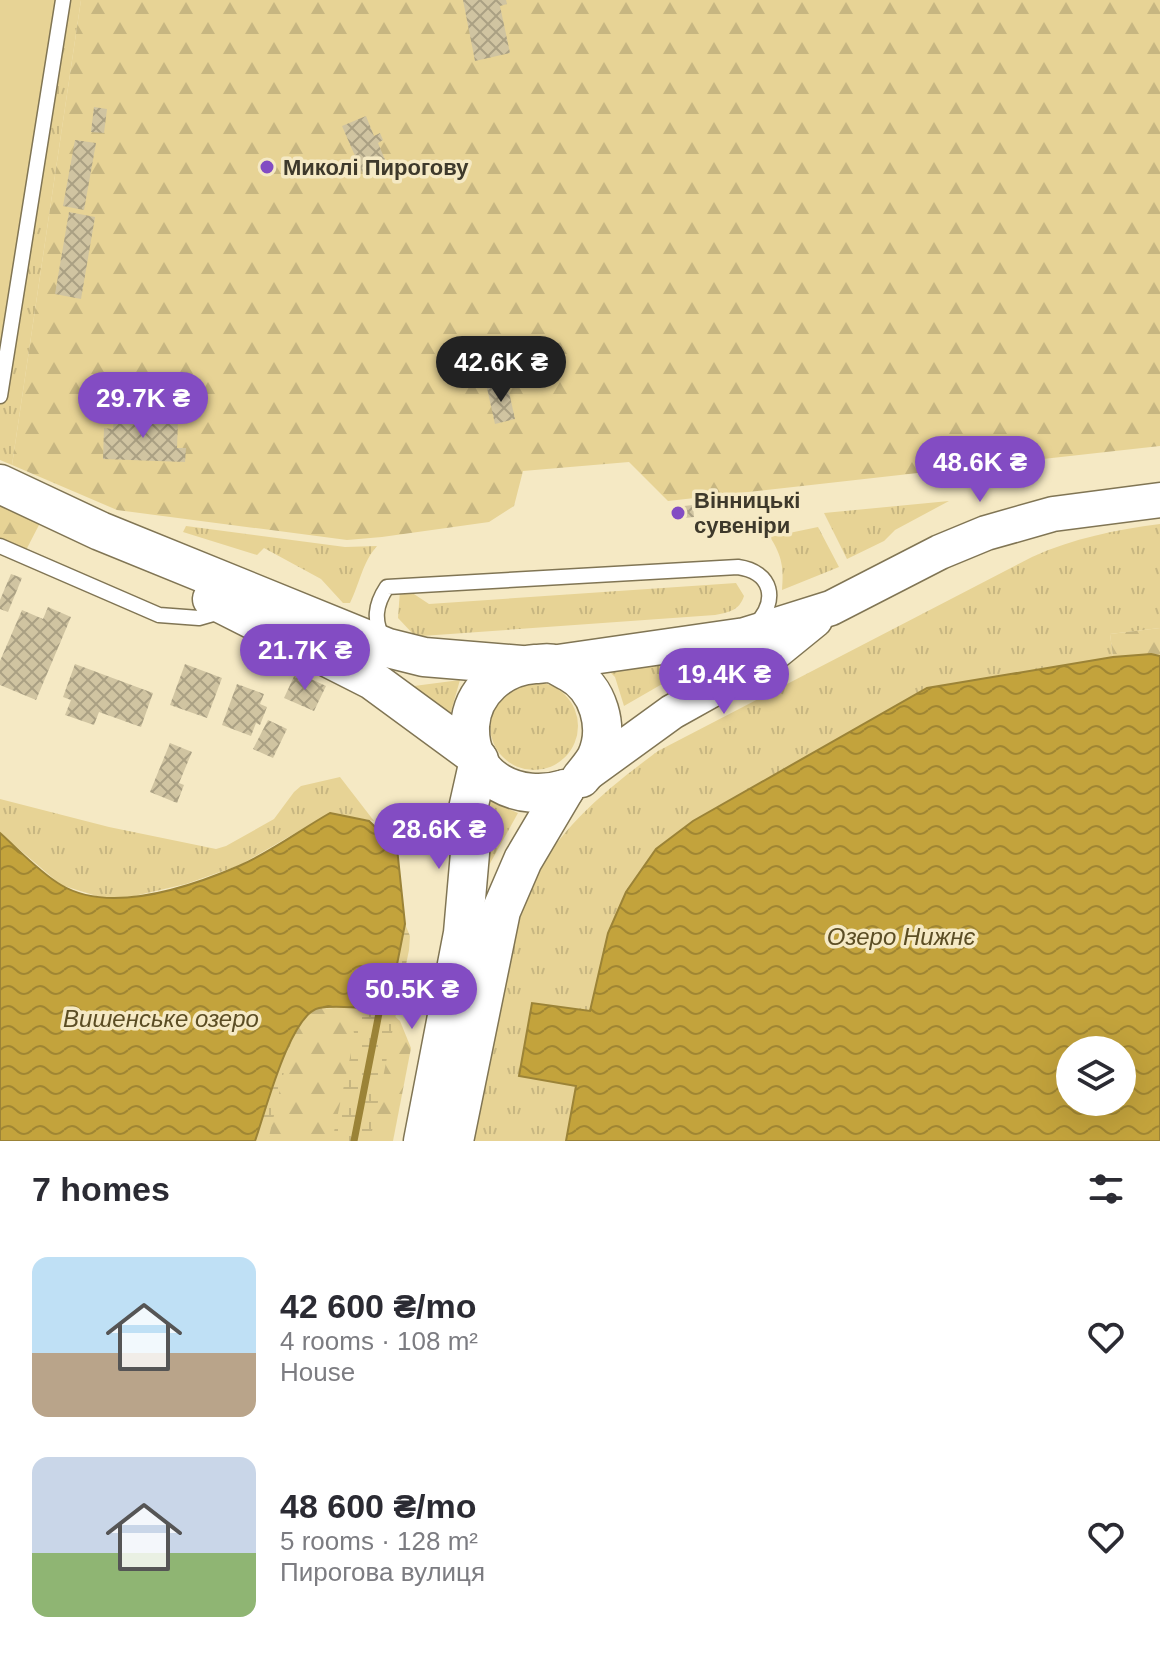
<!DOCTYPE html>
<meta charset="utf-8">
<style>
:root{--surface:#fff;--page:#f2f2f3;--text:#2b2b33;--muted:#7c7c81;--accent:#834cc3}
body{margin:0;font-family:Helvetica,sans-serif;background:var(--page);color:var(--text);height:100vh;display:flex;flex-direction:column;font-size:30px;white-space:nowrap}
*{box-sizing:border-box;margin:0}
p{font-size:26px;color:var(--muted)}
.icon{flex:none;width:44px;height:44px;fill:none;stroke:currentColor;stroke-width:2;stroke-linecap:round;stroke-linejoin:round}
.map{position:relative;height:1141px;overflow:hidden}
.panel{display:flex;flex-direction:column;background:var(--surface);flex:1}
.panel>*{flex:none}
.buttons{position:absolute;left:1056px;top:1036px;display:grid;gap:16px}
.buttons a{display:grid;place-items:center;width:80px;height:80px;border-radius:50%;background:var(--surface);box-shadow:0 8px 32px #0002;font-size:40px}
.price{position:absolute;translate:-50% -68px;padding:0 18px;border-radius:28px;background:var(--accent);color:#fff;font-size:26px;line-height:52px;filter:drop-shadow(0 2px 4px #0008)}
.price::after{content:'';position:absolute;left:50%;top:48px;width:24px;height:18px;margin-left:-12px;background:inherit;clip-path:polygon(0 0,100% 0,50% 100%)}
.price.active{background:#222;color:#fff}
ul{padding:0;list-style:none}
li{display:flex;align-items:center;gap:24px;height:200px;padding:0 32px}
li span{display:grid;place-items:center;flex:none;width:224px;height:160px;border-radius:16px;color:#555}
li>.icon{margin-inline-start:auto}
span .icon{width:96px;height:96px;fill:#fffc;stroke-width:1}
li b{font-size:34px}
h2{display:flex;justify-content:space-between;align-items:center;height:96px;padding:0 32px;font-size:34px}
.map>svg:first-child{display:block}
.grass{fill:url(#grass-tufts)}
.forest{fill:url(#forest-firs)}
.wetland{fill:url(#wetland-marsh)}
.park{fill:#e7d395}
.water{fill:url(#water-waves);stroke:#9b8337;stroke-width:2;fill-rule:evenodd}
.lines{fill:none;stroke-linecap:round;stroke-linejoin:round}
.stream{stroke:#9b8337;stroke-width:7}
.building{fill:url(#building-cross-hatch)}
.service-casing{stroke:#807554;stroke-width:17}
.tertiary-casing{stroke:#807554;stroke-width:37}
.secondary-casing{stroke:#807554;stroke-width:41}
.service{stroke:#fff;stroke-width:14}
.tertiary{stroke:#fff;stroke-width:34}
.secondary{stroke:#fff;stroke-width:38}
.poi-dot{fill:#834cc3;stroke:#f5e9c4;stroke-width:3}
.labels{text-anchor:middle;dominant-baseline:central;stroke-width:7;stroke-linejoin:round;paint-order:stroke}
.poi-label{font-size:22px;font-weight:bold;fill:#3e392b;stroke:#f5e9c4;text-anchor:start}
.water-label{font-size:24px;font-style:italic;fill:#5b4d24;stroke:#f5e9c4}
</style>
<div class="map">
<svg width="1160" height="1141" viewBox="0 0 1160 1141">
<defs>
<pattern id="grass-tufts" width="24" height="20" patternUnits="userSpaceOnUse" patternTransform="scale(2)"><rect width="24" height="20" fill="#e7d395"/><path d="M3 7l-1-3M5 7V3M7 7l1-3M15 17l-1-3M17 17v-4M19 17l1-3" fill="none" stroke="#c7b681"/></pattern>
<pattern id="forest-firs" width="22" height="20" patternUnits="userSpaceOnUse" patternTransform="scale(2)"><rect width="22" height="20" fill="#e7d395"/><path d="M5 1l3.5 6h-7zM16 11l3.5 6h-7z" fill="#c7b681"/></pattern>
<pattern id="wetland-marsh" width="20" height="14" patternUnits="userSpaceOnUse" patternTransform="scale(2)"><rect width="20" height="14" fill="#e7d395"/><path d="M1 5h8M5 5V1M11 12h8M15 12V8" fill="none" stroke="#c7b681"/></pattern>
<pattern id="water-waves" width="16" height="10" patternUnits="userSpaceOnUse" patternTransform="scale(2)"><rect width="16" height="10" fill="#c3a33c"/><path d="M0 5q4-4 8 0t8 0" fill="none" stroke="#a08633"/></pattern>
<pattern id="building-cross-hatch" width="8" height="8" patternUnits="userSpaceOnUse" patternTransform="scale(2)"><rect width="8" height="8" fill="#d0c4a1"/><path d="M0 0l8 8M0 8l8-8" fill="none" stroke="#aaa083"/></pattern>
</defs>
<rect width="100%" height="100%" fill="#f5e9c4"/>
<!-- grass -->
<g class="grass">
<path d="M63,0H81L12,465L0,460V396Z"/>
<path d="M949,501L895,530L884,541L847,559L824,513Z"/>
<path d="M1160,524V628L1110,634L1113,657L927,688L693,821L656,849L626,892L608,933L590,1011L532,1004L519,1076L576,1086L566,1141H474C483,1091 493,1040 502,990C509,955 514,915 531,883C560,827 608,788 658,751L1032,557C1074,538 1115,530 1160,524Z"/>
<path d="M186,526L345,547L377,546C362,563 360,583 350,603H343L321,579L264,548L257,555L183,532Z"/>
<path d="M818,527L839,567L782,590C784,568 782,556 770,537Z"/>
<path d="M736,583L744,596C739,611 729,612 715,615L422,636L413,634L398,618L400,590L411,592L429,604Z"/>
<path d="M702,661L624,706L615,677L606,668Z"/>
<path d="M460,680L450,715L414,686Z"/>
<circle cx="534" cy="726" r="44"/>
<path d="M340,777L374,821L330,813L240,865L186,884L121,899L103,898L61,885L0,833V799L109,827L216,849L226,846L274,819L294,792L301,786Z"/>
<path d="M488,800L518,813L488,867Z"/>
</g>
<!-- forest -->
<g class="forest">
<path d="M81,0H1160V446L668,501L629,462L523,471L514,506L489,522L382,537L347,540L117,510L12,465Z"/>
<path d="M0,504L40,523L23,556L0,546Z"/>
<path d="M1160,628V656L1151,654L1113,657L1110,634Z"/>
<path d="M318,1008L388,1010L400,1021L411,1048L393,1141H255L293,1033L305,1014Z"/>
</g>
<!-- wetland -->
<g class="wetland">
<path d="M405,924L410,936L409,950L370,1141H332L354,1039C355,1020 346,1015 331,1008L346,953Z"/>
<path d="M293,1033L268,1141H244Z"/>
</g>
<!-- park -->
<path class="park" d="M0,0H63L0,396Z"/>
<!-- water -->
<g class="water">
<path d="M1151,654L1160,656V1141H566L576,1086L519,1076L532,1003L590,1011L608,933L626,892L656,849L693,821L927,688L1113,657ZM1122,1050V1102H1070V1050Z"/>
<path d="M330,813L369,821L397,848L405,924L388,1010C369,1009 337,1004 319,1008C290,1014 265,1113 255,1141H0V833C19,850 39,872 61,885C111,915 190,887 239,866C271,852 300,830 330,813Z"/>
</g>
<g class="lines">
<!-- stream -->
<path class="stream" d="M354,1141L380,1008"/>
</g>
<!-- building -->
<g class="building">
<path d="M463,0H506L507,4L500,6L510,53L475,61Z"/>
<path d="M94,107L107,109L104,133L91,132Z"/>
<path d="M366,116L374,136L380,133L383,140L378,143L386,162L362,172L342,126Z"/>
<path d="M75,140L96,143L84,210L63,206Z"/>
<path d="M69,212L95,217L81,299L55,294Z"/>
<path d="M507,383L515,419L495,424L487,388Z"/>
<path d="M114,417L178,419L177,448H186L185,462L103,459L104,428L113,429Z"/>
<path d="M693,505L694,517L676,519L675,507Z"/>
<path d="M11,574L22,578L8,612L0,609V600Z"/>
<path d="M48,607L71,617L36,700L0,685V661L22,610L43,619Z"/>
<path d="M75,664L153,693L141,727L99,712L94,725L65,715L71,700L63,697Z"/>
<path d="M185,664L222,678L207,718L170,705Z"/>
<path d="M296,672L326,686L314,711L284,698Z"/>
<path d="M237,684L264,694L260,704L267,707L260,725L256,723L251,736L222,725Z"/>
<path d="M268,720L287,729L273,758L253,749Z"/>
<path d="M170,743L192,752L179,783L184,785L177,803L150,792Z"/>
</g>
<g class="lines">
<defs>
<g id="service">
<path d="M0,396L63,0"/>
<path d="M0,546L159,615L199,618L220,612"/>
<path d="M384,640C373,621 375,605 387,587L738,567C772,572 779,600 755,625"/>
</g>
<g id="tertiary">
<path d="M551,663L745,635L831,608L940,552L986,533L1053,514L1160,500"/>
<path d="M581,778L672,712L767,659L815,620"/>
</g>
<g id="secondary">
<path d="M0,484L100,531L388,648L424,657L521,665"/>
<path d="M212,599L372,680L477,757"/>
<path d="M565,789C519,803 468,780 470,726C472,691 502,666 535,664C541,664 548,662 553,664C558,665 564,670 569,672C599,688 610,728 596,758C592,765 586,772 581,778"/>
<path d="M423,1141L463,933L470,853L468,809L479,760"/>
<path d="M454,1141L501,911L523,860L565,789"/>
</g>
</defs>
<!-- service casing -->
<use href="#service" class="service-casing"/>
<!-- tertiary casing -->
<use href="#tertiary" class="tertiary-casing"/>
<!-- secondary casing -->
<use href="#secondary" class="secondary-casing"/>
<!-- service -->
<use href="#service" class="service"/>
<!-- tertiary -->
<use href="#tertiary" class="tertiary"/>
<!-- secondary -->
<use href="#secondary" class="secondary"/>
</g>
<!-- markers -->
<g class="poi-dot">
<circle cx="267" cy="167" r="8"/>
<circle cx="678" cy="513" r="8"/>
</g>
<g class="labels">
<!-- poi labels -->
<g class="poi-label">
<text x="283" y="167">Миколі Пирогову</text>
<text x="694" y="500">Вінницькі<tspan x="694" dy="25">сувеніри</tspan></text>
</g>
<!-- water labels -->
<g class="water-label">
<text x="901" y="936">Озеро Нижнє</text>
<text x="161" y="1018">Вишенське озеро</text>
</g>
</g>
</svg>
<div class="buttons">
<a><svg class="icon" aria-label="layers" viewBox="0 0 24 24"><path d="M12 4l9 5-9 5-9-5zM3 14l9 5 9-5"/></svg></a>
</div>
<b class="price active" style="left:501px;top:404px">42.6K ₴</b>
<b class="price" style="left:143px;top:440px">29.7K ₴</b>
<b class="price" style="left:980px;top:504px">48.6K ₴</b>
<b class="price" style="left:305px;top:692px">21.7K ₴</b>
<b class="price" style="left:724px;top:716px">19.4K ₴</b>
<b class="price" style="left:439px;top:871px">28.6K ₴</b>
<b class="price" style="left:412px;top:1031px">50.5K ₴</b>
</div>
<section class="panel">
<h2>7 homes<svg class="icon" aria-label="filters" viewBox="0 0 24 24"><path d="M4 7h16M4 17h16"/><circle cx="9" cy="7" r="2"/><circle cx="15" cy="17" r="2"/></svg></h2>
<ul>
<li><span style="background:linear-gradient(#bfe0f5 60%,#b9a48a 0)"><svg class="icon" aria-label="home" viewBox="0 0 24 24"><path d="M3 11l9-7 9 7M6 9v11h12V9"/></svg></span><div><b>42 600 ₴/mo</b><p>4 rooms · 108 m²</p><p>House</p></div><svg class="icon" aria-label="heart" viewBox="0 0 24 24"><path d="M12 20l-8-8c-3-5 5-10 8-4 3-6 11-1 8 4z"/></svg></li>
<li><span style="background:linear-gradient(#c9d6e8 60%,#8fb573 0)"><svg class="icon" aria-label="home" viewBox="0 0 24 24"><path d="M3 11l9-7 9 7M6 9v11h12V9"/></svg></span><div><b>48 600 ₴/mo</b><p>5 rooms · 128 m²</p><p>Пирогова вулиця</p></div><svg class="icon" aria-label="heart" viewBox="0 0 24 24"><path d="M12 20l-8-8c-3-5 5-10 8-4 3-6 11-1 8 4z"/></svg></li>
</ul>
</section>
